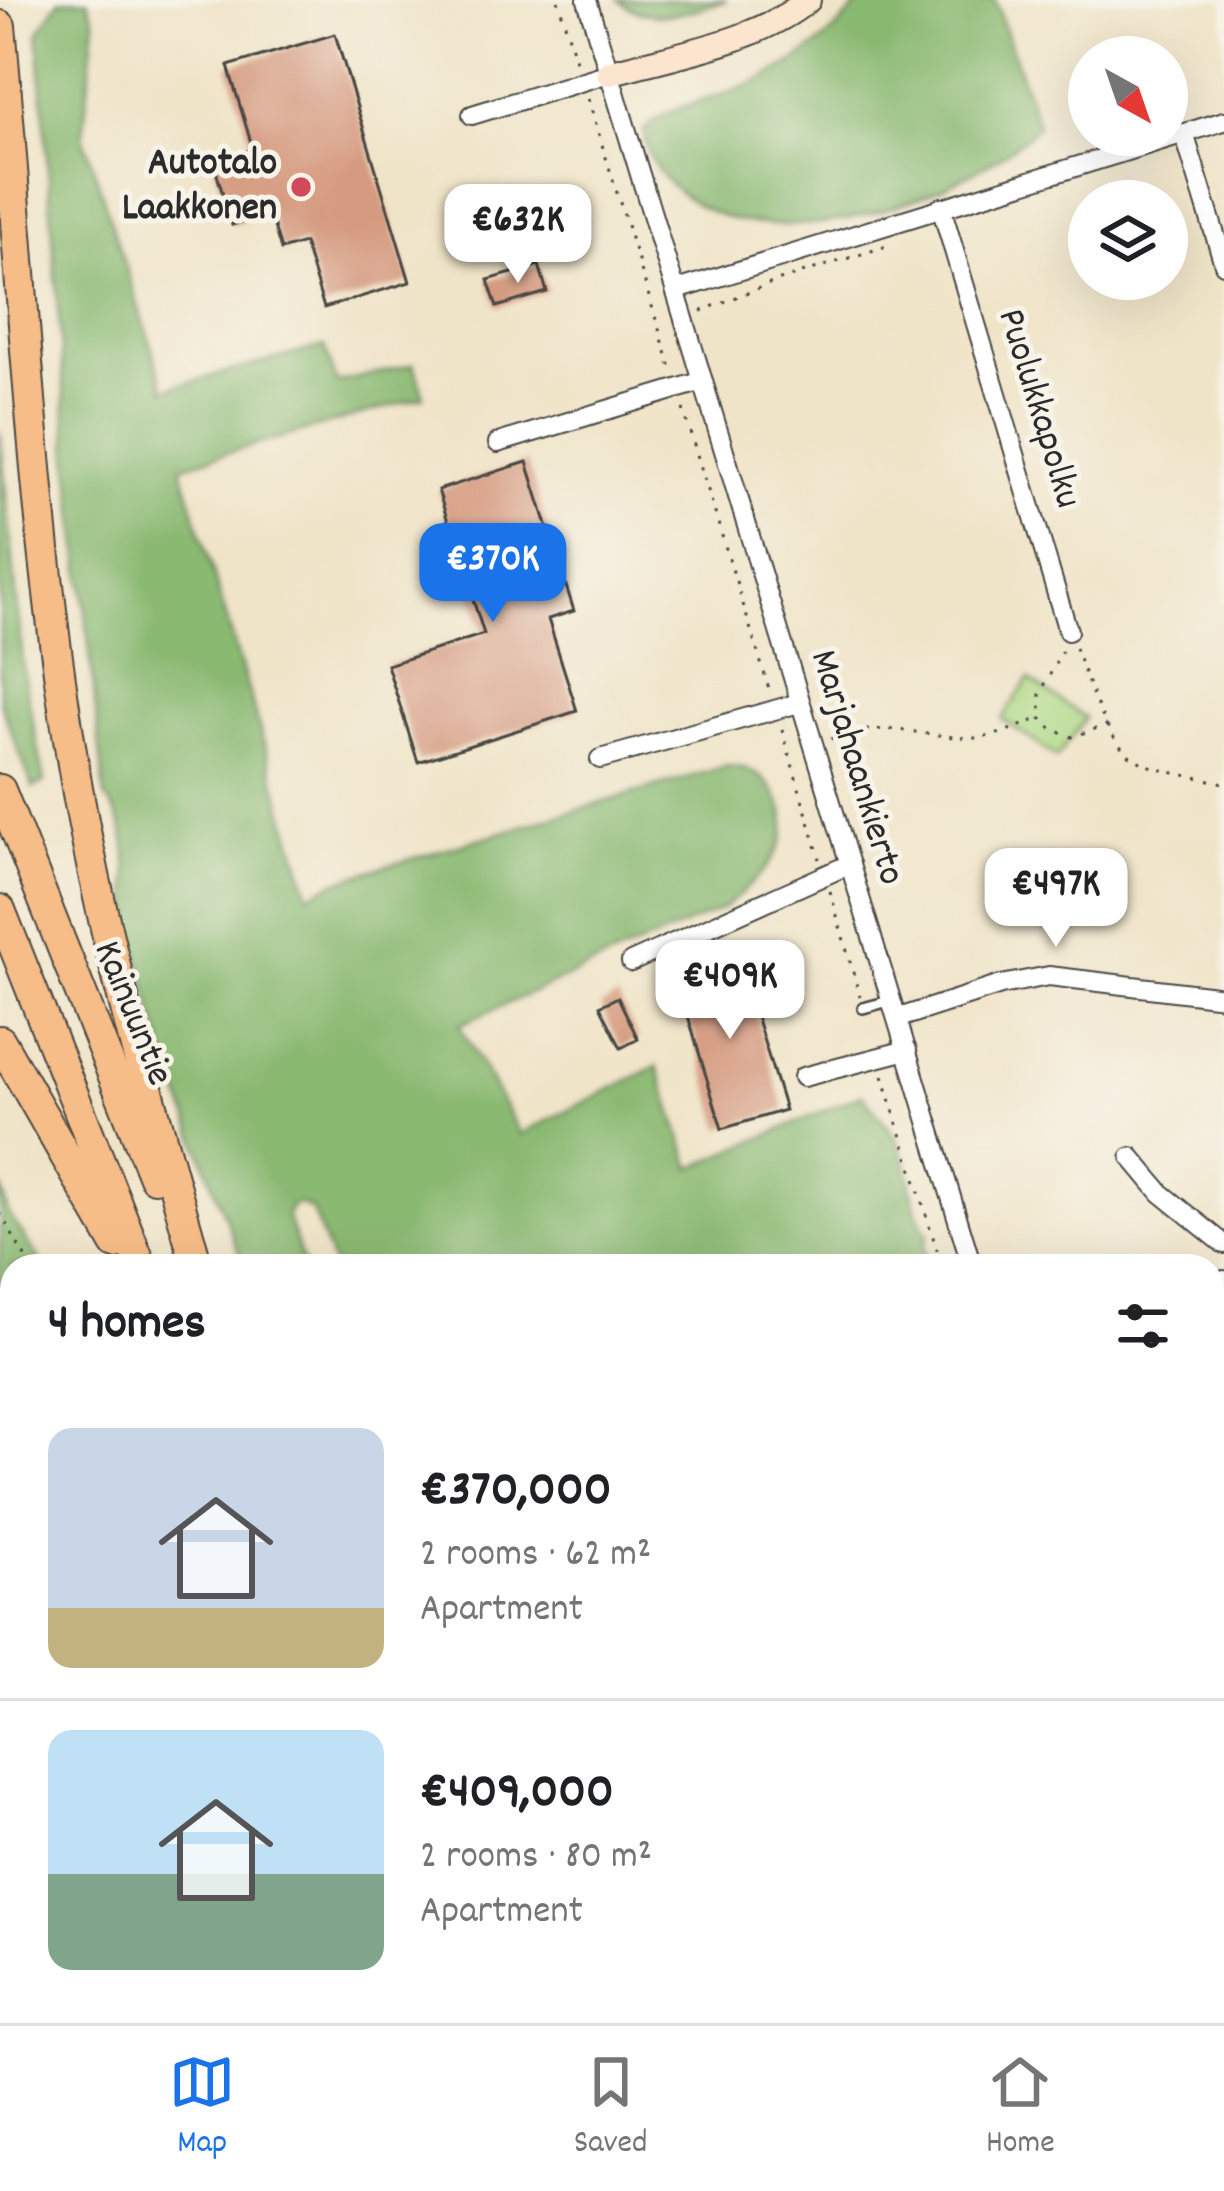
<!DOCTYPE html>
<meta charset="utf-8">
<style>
:root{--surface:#fff;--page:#f2f2f2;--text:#202124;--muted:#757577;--line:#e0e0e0;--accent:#1a73e8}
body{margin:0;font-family:Dekko,sans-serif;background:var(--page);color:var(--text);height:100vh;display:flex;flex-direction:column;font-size:45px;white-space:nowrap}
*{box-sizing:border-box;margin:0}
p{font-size:39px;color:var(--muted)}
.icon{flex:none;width:66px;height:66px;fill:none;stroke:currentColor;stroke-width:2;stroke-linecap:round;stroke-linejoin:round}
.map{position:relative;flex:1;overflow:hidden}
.drawer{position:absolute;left:0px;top:1254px;width:1224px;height:771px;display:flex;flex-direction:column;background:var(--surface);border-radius:36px 36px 0 0;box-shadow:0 12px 48px #0002}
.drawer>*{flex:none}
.needle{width:78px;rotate:140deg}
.buttons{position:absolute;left:1068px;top:36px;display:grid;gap:24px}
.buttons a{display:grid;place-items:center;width:120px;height:120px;border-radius:50%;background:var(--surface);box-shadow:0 12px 48px #0002;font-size:60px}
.price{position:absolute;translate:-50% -102px;padding:0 27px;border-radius:24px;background:#fff;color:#222;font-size:39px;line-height:78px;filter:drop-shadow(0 3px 6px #0008)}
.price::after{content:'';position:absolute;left:50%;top:72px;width:36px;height:27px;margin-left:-18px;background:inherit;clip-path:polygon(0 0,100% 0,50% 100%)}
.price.current{background:var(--accent);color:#fff}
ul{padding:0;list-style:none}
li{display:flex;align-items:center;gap:36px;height:300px;padding:0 48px}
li+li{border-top:3px solid var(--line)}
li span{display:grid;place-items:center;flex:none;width:336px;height:240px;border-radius:24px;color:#555}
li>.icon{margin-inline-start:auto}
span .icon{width:144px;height:144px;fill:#fffc;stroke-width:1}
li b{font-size:51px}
h2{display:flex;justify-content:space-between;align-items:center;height:144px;padding:0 48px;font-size:51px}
.tabs{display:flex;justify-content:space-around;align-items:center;height:168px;border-top:3px solid var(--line);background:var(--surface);font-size:33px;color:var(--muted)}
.tabs a{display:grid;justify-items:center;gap:6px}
.tabs .current{color:var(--accent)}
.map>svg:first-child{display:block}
.green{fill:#aed985;stroke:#6c8258;stroke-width:3}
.forest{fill:#8ab972;stroke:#5a724e;stroke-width:3}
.building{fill:#d59a7f}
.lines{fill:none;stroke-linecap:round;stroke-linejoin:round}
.service-casing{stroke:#494743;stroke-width:14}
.minor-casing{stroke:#494743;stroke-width:22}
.secondary-casing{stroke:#494743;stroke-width:28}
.trunk-casing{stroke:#494743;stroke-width:34}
.path{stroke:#494743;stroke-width:3;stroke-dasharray:3 9;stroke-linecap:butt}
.service{stroke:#fff;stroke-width:9}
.minor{stroke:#fff;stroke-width:18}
.secondary{stroke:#fce5cf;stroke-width:24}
.trunk{stroke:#f7bd88;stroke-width:30}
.poi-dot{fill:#d1495b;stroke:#f7f3e8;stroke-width:4.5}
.labels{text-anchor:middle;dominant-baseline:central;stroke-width:10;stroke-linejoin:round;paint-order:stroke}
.poi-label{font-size:39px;font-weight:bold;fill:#2b2b2b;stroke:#f7f3e8;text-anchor:end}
.street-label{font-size:39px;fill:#2b2b2b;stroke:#f7f3e8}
</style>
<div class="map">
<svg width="1224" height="2023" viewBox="0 0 1224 2023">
<rect width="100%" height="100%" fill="#f7f3e8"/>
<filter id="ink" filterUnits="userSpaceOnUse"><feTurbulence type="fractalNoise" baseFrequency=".00833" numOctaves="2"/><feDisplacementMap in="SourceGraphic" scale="24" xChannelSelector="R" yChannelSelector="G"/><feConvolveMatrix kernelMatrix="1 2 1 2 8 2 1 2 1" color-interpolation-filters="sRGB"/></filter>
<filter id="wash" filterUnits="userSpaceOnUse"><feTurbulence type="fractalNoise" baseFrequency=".004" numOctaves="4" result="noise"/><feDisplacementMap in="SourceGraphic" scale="48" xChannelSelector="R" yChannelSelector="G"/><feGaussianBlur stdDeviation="2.7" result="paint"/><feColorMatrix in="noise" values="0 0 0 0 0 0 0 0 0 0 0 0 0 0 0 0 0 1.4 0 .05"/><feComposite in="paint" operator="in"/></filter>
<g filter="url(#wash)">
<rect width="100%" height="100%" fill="#f0e4c8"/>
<!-- green -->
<path class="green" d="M1029,679L1085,718L1057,758L1002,719Z"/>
<!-- forest -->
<g class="forest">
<path d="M59,0H88L95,22L83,135L165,389L324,346L337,383L414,364L424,397L181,466L309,894L343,879L727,766C748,766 763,774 774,792C807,840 758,879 724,908L459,1025L520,1134L657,1066L692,1168L863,1094C872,1111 890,1124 898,1142C915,1176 907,1200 928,1234L924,1247L929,1266H333L312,1210L298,1203L290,1208L287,1216L304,1266H244C201,1153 155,1040 131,921C123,877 137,835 105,797L68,445L38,33Z"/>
<path d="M619,0H727C691,11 651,28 619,0Z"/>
<path d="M861,0H995L1038,126C963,198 779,264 687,198C663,181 645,159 644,130C668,106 700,103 730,92C779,75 831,43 861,0Z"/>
<path d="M0,431L25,683L45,782L33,788L0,702Z"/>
<path d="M0,1180L8,1213L44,1266H12V1879L0,1884Z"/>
<path d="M12,1907V2013H193L198,2023H0V1912Z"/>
<path d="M1224,1957V2023H1091L1107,2013H1212V1959Z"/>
<path d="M202,2013H409L411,2023H207Z"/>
<path d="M676,2013H799L792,2023H681Z"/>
</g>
<g id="blocks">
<!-- building -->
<g class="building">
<path d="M335,34L410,282L324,308L304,243L281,250L270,213L232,225L213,161L253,149L228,66Z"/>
<path d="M539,265L547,292L497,307L488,280Z"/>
<path d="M527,462L574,611L548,619L577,711L418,762L387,665L484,634L438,490Z"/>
<path d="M737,954L785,1110L722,1129L675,973Z"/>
<path d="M618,997L638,1039L621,1048L600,1006Z"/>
</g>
</g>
</g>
<g filter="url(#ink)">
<use href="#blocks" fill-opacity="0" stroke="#494743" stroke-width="3"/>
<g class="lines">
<defs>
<path id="service" d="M863,1008L893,1000"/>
<g id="minor">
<path d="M587,0L972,1266"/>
<path d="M472,115L609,73"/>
<path d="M1184,133L1224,264"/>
<path d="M941,207L1068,631"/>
<path d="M677,290L1224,121"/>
<path d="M498,443L703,381"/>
<path d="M600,759L799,703"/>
<path d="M631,962L850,864"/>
<path d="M899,1018L1001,985L1049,976L1224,997"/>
<path d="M803,1077L907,1050"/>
<path d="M1131,1157L1161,1193L1224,1244"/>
<path d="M1212,1294L1224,1280"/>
<path d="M1212,1527V1535"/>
<path d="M870,2023L876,2013"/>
</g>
<path id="secondary" d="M609,73C674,54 754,44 808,0"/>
<g id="trunk">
<path d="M0,26C23,274 32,524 74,770C102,939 151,1102 197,1266"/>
<path d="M0,790L154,1177"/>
<path d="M0,910L141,1266"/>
<path d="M0,1041L116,1244"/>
<path d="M460,2013L465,2023"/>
<path d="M509,2013L515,2023"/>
</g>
</defs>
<!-- service casing -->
<use href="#service" class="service-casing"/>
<!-- minor casing -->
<use href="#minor" class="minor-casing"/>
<!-- secondary casing -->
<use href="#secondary" class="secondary-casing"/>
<!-- trunk casing -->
<use href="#trunk" class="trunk-casing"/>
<!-- path -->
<g class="path">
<path d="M558,0L576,61"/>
<path d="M588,99L672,371"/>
<path d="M701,311L777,281L890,245"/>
<path d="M683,409L770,692"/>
<path d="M1075,648C1086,677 1106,740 1132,757C1157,773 1195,776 1224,783"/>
<path d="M1062,651L1040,694L1041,718L1052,729L1072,737L1107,725"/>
<path d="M782,730L820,859"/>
<path d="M831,739C884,718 923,738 976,738C997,737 1021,725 1041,718"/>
<path d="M830,891L860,997"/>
<path d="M883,1076L942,1266"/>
<path d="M0,1213L30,1266"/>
<path d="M0,1792L6,1835L12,1846"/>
<path d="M0,1909L12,1904"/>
<path d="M1212,1944L1224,1936"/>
<path d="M197,2013L203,2023"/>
<path d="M364,2013L368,2023"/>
<path d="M803,2023L820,2013"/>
<path d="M1086,2023L1102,2013"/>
</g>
<!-- service -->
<use href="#service" class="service"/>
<!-- minor -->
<use href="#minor" class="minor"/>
<!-- secondary -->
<use href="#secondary" class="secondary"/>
<!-- trunk -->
<use href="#trunk" class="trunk"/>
</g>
</g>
<!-- markers -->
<circle class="poi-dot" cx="301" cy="187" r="12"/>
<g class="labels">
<!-- poi labels -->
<g class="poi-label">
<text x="277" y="165">Autotalo<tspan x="277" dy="45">Laakkonen</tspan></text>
</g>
<!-- street labels -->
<g class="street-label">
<text transform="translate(1037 409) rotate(73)">Puolukkapolku</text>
<text transform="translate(855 768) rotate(73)">Marjahaankierto</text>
<text transform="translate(131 1014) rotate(68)">Kainuuntie</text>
</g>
</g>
</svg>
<div class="buttons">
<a><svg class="needle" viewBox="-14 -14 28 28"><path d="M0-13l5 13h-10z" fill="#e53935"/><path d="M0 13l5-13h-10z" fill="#757577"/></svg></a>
<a><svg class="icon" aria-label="layers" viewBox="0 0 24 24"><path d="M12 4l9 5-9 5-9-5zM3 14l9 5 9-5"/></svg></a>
</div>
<b class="price" style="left:518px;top:286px">€632K</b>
<b class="price current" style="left:493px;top:625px">€370K</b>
<b class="price" style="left:1056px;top:950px">€497K</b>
<b class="price" style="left:730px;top:1042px">€409K</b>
<section class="drawer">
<h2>4 homes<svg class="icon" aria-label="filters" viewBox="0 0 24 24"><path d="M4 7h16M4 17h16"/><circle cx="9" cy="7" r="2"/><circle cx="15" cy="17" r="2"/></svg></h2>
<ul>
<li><span style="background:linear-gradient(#c9d6e8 75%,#c2b280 0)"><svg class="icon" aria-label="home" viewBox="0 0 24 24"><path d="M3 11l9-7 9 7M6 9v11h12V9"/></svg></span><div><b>€370,000</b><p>2 rooms · 62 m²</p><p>Apartment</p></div></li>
<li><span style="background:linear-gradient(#bfe0f5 60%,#7fa58c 0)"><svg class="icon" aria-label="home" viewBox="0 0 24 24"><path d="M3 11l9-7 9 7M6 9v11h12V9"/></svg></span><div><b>€409,000</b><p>2 rooms · 80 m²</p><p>Apartment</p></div></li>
</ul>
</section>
</div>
<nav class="tabs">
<a class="current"><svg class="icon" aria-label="map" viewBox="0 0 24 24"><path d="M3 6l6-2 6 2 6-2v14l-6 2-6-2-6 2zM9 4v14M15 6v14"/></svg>Map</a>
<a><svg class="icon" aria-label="saved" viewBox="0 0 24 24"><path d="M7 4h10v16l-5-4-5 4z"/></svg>Saved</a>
<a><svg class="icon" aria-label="home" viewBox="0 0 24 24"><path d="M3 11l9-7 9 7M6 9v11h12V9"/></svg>Home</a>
</nav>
